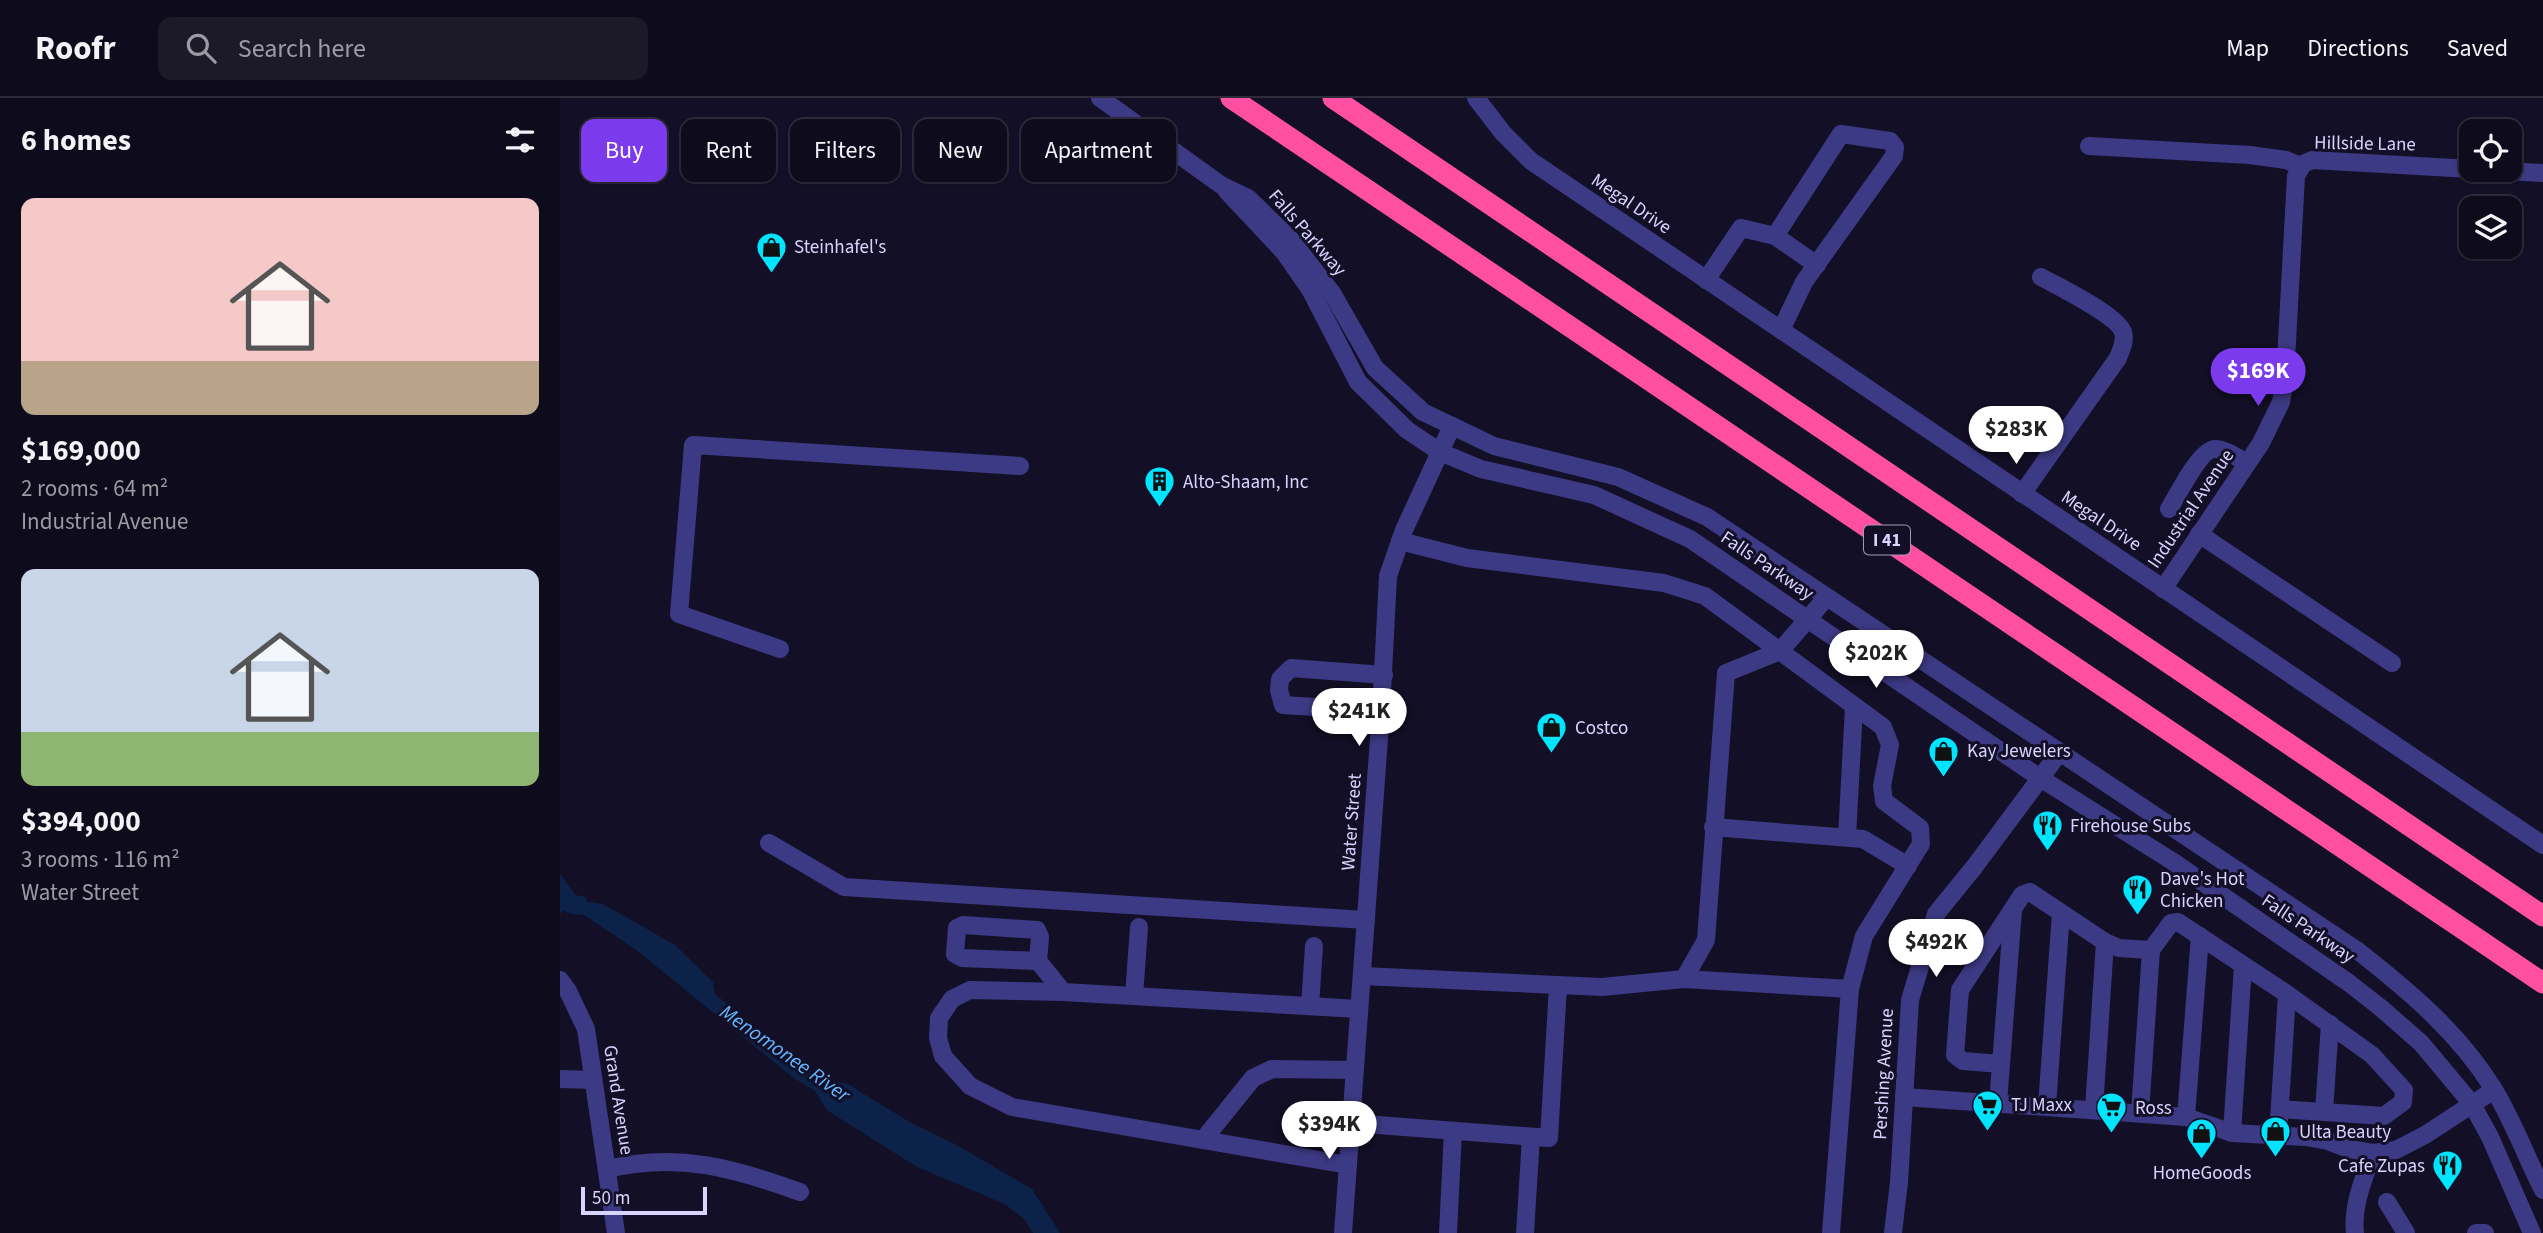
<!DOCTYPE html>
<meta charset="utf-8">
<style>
:root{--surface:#0e0b1c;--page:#1c1929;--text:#f1f3f6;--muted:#9b9ba3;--line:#2e2b3b;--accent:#7c3aed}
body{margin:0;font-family:"Source Sans 3",sans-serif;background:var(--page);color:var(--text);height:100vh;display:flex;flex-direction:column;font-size:26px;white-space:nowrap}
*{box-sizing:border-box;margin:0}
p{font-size:23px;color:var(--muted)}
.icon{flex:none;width:38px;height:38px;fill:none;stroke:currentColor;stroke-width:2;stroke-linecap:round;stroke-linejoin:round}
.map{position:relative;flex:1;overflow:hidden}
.panel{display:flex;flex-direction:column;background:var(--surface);width:560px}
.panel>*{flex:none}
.banner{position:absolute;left:21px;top:21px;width:665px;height:63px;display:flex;gap:14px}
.tools{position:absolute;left:1899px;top:21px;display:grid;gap:14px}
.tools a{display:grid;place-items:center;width:63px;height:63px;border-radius:14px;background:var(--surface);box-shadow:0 2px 5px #0004,0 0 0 2px var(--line);font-size:35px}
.scale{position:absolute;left:21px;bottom:18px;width:126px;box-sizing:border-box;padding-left:7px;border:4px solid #d9d4ff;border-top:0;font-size:19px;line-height:24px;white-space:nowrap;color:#d9d4ff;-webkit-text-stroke:5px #130f26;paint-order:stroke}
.price{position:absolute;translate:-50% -60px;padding:0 16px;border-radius:24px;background:#fff;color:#222;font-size:23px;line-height:46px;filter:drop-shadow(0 2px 4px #0008)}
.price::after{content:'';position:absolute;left:50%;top:42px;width:21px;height:16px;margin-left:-10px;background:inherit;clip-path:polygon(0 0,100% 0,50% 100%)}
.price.selected{background:var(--accent);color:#fff}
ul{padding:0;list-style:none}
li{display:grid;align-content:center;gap:14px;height:371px;padding:0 21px}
li span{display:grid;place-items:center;height:217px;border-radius:14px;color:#555}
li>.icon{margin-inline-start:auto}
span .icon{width:126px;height:126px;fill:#fffc;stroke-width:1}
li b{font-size:30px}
h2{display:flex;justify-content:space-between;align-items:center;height:84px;padding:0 21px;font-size:30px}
.tag{padding:0 24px;border-radius:14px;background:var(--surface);box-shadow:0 2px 5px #0004,0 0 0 2px var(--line);font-size:24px;line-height:63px}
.tag.selected{background:var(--accent);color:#fff}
header{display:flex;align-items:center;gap:42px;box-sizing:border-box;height:98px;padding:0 35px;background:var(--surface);border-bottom:2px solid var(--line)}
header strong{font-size:33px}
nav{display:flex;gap:38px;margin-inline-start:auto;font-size:24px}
.search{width:490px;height:63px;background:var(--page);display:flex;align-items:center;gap:18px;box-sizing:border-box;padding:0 24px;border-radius:14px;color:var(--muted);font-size:26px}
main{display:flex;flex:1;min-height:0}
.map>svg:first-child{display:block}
.water{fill:#0c2248}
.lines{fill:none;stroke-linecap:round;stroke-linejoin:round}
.minor{stroke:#3d3a85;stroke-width:18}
.highway{stroke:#ff4fa3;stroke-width:21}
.labels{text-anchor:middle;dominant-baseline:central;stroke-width:6;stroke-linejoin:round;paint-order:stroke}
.shield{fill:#130f26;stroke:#9e99be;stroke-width:2}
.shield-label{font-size:18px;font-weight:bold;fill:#d9d4ff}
.street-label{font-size:19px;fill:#d9d4ff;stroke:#130f26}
.poi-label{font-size:19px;fill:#d9d4ff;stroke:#130f26;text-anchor:start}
.water-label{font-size:21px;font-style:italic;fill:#62b6ff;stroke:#130f26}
</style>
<header>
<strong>Roofr</strong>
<div class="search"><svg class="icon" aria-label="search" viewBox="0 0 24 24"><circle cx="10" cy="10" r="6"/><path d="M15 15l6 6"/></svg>Search here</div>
<nav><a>Map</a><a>Directions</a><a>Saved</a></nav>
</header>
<main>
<section class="panel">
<h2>6 homes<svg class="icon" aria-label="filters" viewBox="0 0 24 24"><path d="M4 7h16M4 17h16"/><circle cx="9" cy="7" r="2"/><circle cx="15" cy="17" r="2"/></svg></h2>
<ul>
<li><span style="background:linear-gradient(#f6c9c9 75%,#b9a48a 0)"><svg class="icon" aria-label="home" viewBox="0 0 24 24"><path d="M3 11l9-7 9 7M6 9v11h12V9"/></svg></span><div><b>$169,000</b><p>2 rooms · 64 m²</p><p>Industrial Avenue</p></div></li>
<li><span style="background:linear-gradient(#c9d6e8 75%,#8fb573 0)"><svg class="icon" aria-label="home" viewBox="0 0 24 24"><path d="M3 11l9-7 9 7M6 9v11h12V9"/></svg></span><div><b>$394,000</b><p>3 rooms · 116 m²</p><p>Water Street</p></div></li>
</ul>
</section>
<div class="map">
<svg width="1983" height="1135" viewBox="0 0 1983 1135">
<rect width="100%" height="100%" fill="#130f26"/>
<!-- water -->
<path class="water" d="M0,776L16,797L25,799L27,804L43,806L115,847L153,884L155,896L248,973L270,982L288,986L351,1025L395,1046L472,1091L500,1135H473L465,1122L445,1106L357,1069L267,1012L254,992L235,981L75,851L24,817L10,816L4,812L0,816Z"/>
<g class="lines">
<!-- minor -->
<g class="minor">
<path d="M540,0L661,87L688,100L731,142L772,195L815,270L863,314L934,348L1058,379L1147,419L1798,853C1849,893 1898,934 1933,990C1953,1022 1966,1059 1983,1092"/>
<path d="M916,0L943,35L971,63L1983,747"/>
<path d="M1529,48L1690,57L1726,62L1741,68"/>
<path d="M1929,72L1983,75"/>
<path d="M666,92L724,154L751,193L798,284L847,332L880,354L921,371L1034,397L1130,441L1480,680L1612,763L1789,885L1821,910L1861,945L1912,1006L1930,1039L1972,1135"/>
<path d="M1215,138L1257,167"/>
<path d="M1146,182L1181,130L1215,138L1281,36L1330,43L1335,49L1334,58L1244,184L1221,232"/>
<path d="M1462,396L1558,260C1561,252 1566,243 1563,234C1557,217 1499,189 1481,179"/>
<path d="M1609,411C1617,398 1641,349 1656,351C1667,352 1678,360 1687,365"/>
<path d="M1639,436L1832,565"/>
<path d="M840,443L907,460L1104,485L1145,498L1323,629L1330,647L1322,688L1324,703L1360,730L1361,746L1304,838L1290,891L1271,1135"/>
<path d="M1603,491L1701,345L1721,304L1725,281L1736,78L1743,66L1752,62L1911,71"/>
<path d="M220,551L119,516L133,347L460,368"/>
<path d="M821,613L723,607L719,592L720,581L731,570L824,577"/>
<path d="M1153,729L1303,741L1348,768"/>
<path d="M1287,739L1294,609"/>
<path d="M209,745L284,789L806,822"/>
<path d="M478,863L402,860L395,856L397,830L403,827L477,832L480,839L478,863L503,894L799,911"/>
<path d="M802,878L1042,889L1124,881L1290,891"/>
<path d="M1124,881L1146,842L1166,575L1220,553L1266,500"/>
<path d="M0,882L8,893L26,931L56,1135"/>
<path d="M503,894L410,892L392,901L379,920L378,940L383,958L410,988L452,1009L788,1067"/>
<path d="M574,898L579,829"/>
<path d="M750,908L754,848"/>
<path d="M1441,966L1453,812"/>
<path d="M0,981L33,982"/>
<path d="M1344,999L1626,1019L1672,1035L1746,1039L1768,1043L1789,1051L1813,1055L1836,1052L1865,1037L1934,992"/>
<path d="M1438,1005L1441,966L1403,963L1395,957L1400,892L1462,797L1470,794L1545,844L1559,850L1591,852L1611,825L1618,824L1727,896"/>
<path d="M1487,1008L1501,815"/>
<path d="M1534,1011L1545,844"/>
<path d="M1764,1013L1770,926"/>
<path d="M1580,1015L1591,852"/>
<path d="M1626,1019L1640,838"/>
<path d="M791,1025L989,1040L998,888"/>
<path d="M1672,1035L1683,867"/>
<path d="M1718,1038L1727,896L1812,957L1844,992L1843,1004L1824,1018L1720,1011"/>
<path d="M643,1042L693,980L712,971L795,972"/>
<path d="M48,1071C117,1054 174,1070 240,1094"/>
<path d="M1827,1104L1846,1135"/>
<path d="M783,1135L821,613L828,478L844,432L892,328"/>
<path d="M888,1135L893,1033"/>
<path d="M965,1135L971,1039"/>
<path d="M1333,1135L1339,1084L1350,902L1376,816L1415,768L1499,655"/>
<path d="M1795,1135C1792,1107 1804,1080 1813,1055"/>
<path d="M1916,1135H1925"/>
</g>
<!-- highway -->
<g class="highway">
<path d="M671,0L1983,885"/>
<path d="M773,0L1983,818"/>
</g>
</g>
<!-- icons -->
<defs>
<symbol id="shop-pin" viewBox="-11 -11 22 30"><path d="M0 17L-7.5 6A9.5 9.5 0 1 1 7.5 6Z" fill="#00e5ff" stroke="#130f26"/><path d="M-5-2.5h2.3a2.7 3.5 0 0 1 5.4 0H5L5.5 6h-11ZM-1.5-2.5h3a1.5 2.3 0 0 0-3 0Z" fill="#111"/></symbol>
<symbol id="building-pin" viewBox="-11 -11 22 30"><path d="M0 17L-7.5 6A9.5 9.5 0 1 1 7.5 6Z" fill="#00e5ff" stroke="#130f26"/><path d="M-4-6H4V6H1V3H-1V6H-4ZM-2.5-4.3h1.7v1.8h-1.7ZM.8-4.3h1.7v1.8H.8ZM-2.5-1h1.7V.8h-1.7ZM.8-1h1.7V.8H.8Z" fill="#111"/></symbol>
<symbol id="restaurant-pin" viewBox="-11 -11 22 30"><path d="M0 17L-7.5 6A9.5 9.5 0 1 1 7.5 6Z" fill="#00e5ff" stroke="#130f26"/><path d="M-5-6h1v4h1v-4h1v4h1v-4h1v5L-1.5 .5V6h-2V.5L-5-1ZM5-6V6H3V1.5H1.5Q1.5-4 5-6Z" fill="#111"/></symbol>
<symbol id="supermarket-pin" viewBox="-11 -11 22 30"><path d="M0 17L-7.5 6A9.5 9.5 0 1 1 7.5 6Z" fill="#00e5ff" stroke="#130f26"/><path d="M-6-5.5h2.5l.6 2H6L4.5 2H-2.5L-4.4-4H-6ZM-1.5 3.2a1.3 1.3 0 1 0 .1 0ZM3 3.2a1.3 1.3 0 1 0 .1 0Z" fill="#111"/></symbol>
</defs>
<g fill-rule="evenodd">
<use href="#shop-pin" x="194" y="132" width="35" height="47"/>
<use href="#building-pin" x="582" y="366" width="35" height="47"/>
<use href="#shop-pin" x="974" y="612" width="35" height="47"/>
<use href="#shop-pin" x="1366" y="636" width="35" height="47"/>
<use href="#restaurant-pin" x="1470" y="710" width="35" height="47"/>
<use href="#restaurant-pin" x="1560" y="774" width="35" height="47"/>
<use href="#supermarket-pin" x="1410" y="990" width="35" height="47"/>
<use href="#supermarket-pin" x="1534" y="992" width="35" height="47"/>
<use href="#shop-pin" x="1698" y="1016" width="35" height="47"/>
<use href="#shop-pin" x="1624" y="1018" width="35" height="47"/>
<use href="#restaurant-pin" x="1870" y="1050" width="35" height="47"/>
</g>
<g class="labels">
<!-- shield labels -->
<rect class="shield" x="1304" y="427.5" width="46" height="29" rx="5"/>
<g class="shield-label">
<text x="1327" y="442">I 41</text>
</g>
<!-- street labels -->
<g class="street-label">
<text transform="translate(1805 46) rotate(1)">Hillside Lane</text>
<text transform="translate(1071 106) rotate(34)">Megal Drive</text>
<text transform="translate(747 135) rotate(49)">Falls Parkway</text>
<text transform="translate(1631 411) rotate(-56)">Industrial Avenue</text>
<text transform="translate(1541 423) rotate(34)">Megal Drive</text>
<text transform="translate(1207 468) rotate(34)">Falls Parkway</text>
<text transform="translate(792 724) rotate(-86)">Water Street</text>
<text transform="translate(1748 831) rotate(34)">Falls Parkway</text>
<text transform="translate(1324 976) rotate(-87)">Pershing Avenue</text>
<text transform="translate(58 1002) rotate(81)">Grand Avenue</text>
</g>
<!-- poi labels -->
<g class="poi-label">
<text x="234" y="149">Steinhafel's</text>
<text x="623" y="384">Alto-Shaam, Inc</text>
<text x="1015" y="630">Costco</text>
<text x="1407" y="653">Kay Jewelers</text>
<text x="1510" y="728">Firehouse Subs</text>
<text x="1600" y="781">Dave's Hot<tspan x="1600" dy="22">Chicken</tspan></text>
<text x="1451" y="1007">TJ Maxx</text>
<text x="1575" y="1010">Ross</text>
<text x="1739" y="1034">Ulta Beauty</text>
<text x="1865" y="1068" text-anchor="end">Cafe Zupas</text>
<text x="1642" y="1075" text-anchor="middle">HomeGoods</text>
</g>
<!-- water labels -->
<g class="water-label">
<text transform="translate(225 955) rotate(35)">Menomonee River</text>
</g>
</g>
</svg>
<div class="tools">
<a><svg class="icon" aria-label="locate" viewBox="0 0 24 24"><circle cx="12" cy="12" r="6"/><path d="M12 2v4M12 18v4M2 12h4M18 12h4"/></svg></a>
<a><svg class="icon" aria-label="layers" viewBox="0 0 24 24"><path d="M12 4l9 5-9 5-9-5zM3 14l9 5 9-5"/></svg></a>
</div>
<div class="scale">50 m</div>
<b class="price selected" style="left:1698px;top:310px">$169K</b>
<b class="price" style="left:1456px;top:368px">$283K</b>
<b class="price" style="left:1316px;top:592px">$202K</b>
<b class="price" style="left:799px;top:650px">$241K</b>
<b class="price" style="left:1376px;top:881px">$492K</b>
<b class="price" style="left:769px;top:1063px">$394K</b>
<div class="banner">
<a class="tag selected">Buy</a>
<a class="tag">Rent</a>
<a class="tag">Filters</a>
<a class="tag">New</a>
<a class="tag">Apartment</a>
</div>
</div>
</main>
